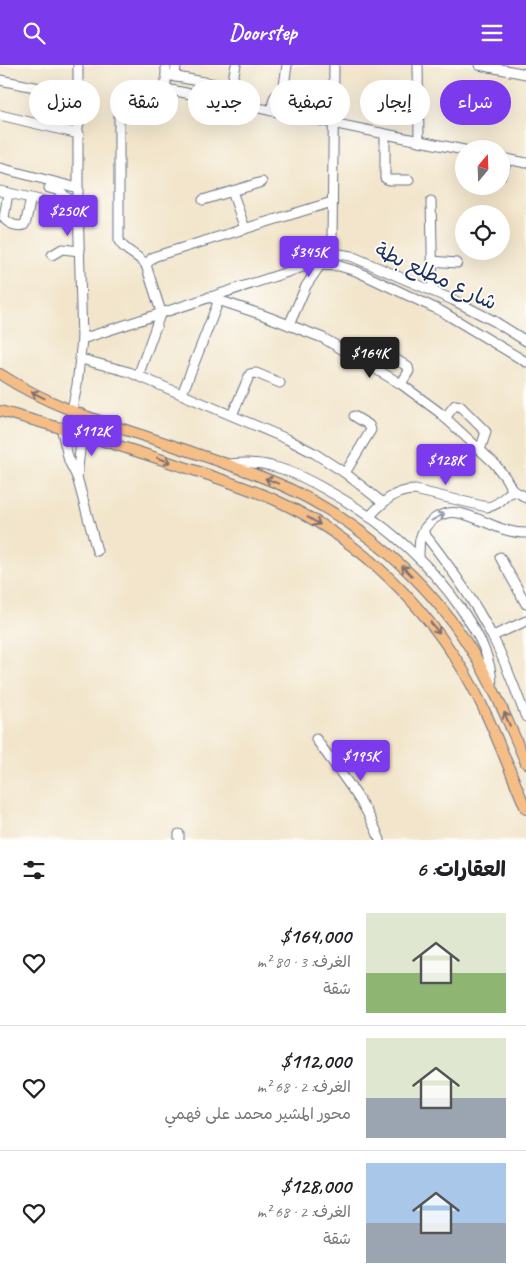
<!DOCTYPE html>
<html lang="ar">
<meta charset="utf-8">
<style>
:root{--surface:#fff;--page:#f2f2f2;--text:#202124;--muted:#757577;--line:#e0e0e0;--accent:#7c3aed}
body{margin:0;font-family:Caveat,"Playpen Sans Arabic",sans-serif;background:var(--page);color:var(--text);direction:rtl;height:100vh;display:flex;flex-direction:column;font-size:19px;white-space:nowrap}
*{box-sizing:border-box;margin:0}
p{font-size:16px;color:var(--muted)}
.icon{flex:none;width:28px;height:28px;fill:none;stroke:currentColor;stroke-width:2;stroke-linecap:round;stroke-linejoin:round}
.map{position:relative;height:775px;overflow:hidden;direction:ltr}
.drawer{display:flex;flex-direction:column;background:var(--surface);flex:1}
.drawer>*{flex:none}
.guide{position:absolute;left:15px;top:15px;width:496px;height:45px;direction:rtl;display:flex;gap:10px}
.needle{width:32px;rotate:19deg}
.fabs{position:absolute;left:455px;top:75px;display:grid;gap:10px}
.fabs a{display:grid;place-items:center;width:55px;height:55px;border-radius:50%;background:var(--surface);box-shadow:0 5px 20px #0002;font-size:25px}
.price{position:absolute;translate:-50% -42px;padding:0 11px;border-radius:5px;background:var(--accent);color:#fff;font-size:16px;line-height:32px;filter:drop-shadow(0 1px 2px #0008)}
.price::after{content:'';position:absolute;left:50%;top:30px;width:15px;height:11px;margin-left:-8px;background:inherit;clip-path:polygon(0 0,100% 0,50% 100%)}
.price.active{background:#222;color:#fff}
ul{padding:0;list-style:none}
li{display:flex;align-items:center;gap:15px;height:125px;padding:0 20px}
li+li{border-top:1px solid var(--line)}
li span{display:grid;place-items:center;flex:none;width:140px;height:100px;border-radius:0px;color:#555}
li>.icon{margin-inline-start:auto}
span .icon{width:60px;height:60px;fill:#fffc;stroke-width:1}
li b{font-size:21px}
h2{display:flex;justify-content:space-between;align-items:center;height:60px;padding:0 20px;font-size:21px}
.chip{padding:0 18px;border-radius:22px;background:var(--surface);box-shadow:0 5px 20px #0002;font-size:18px;line-height:45px}
.chip.active{background:var(--accent);color:#fff}
header{display:flex;justify-content:space-between;align-items:center;height:65px;padding:0 20px;background:var(--accent);color:#fff;font-size:22px;font-weight:700}
.map>svg:first-child{display:block}
.lines{fill:none;stroke-linecap:round;stroke-linejoin:round}
.minor-casing{stroke:#666f84;stroke-width:11}
.major-casing{stroke:#666f84;stroke-width:12}
.minor{stroke:#fff;stroke-width:9}
.major{stroke:#f6be87;stroke-width:10}
.oneway{stroke:#7e6f70}
.oneway2{stroke:#8d97ae}
.labels{text-anchor:middle;dominant-baseline:central;stroke-width:4;stroke-linejoin:round;paint-order:stroke}
.street-label{font-size:21px;fill:#1b2f5e;stroke:#fdfcf7}
</style>
<header><svg class="icon" aria-label="menu" viewBox="0 0 24 24"><path d="M4 6h16M4 12h16M4 18h16"/></svg>Doorstep<svg class="icon" aria-label="search" viewBox="0 0 24 24"><circle cx="10" cy="10" r="6"/><path d="M15 15l6 6"/></svg></header>
<div class="map">
<svg width="526" height="775" viewBox="0 0 526 775">
<rect width="100%" height="100%" fill="#fdfcf7"/>
<filter id="ink" filterUnits="userSpaceOnUse"><feTurbulence type="fractalNoise" baseFrequency=".02" numOctaves="2"/><feDisplacementMap in="SourceGraphic" scale="10" xChannelSelector="R" yChannelSelector="G"/><feConvolveMatrix kernelMatrix="1 2 1 2 8 2 1 2 1" color-interpolation-filters="sRGB"/></filter>
<filter id="wash" filterUnits="userSpaceOnUse"><feTurbulence type="fractalNoise" baseFrequency=".0096" numOctaves="4" result="noise"/><feDisplacementMap in="SourceGraphic" scale="20" xChannelSelector="R" yChannelSelector="G"/><feGaussianBlur stdDeviation="1.12" result="paint"/><feColorMatrix in="noise" values="0 0 0 0 0 0 0 0 0 0 0 0 0 0 0 0 0 1.4 0 .05"/><feComposite in="paint" operator="in"/></filter>
<g filter="url(#wash)">
<rect width="100%" height="100%" fill="#f2e5cb"/>
</g>
<g filter="url(#ink)">
<g class="lines">
<defs>
<g id="minor">
<path d="M418,0L419,76"/>
<path d="M479,0L526,9"/>
<path d="M166,10L231,22"/>
<path d="M175,12L176,0"/>
<path d="M0,15L79,31"/>
<path d="M166,24V0"/>
<path d="M283,28L287,0"/>
<path d="M228,36L236,0"/>
<path d="M271,46L274,33L279,27L334,37"/>
<path d="M0,50L79,69"/>
<path d="M56,54L79,59"/>
<path d="M385,69V113L389,115H409"/>
<path d="M501,93L526,98"/>
<path d="M0,103L78,123"/>
<path d="M501,111L508,94"/>
<path d="M49,123L60,126L79,144"/>
<path d="M0,126L53,138C63,145 67,156 79,161"/>
<path d="M232,126L245,164"/>
<path d="M8,128L4,153C8,159 17,162 24,160L26,156L31,133"/>
<path d="M203,135L262,117"/>
<path d="M431,136L433,226"/>
<path d="M328,187L351,191L453,235L494,256L526,276"/>
<path d="M52,190L62,184L80,186"/>
<path d="M432,196L457,198"/>
<path d="M146,200L152,193L156,191L332,137"/>
<path d="M209,232L263,250L323,273L401,319L439,347L494,398L505,412L513,426"/>
<path d="M289,260L306,221L325,193L332,174L334,0"/>
<path d="M82,274L303,202L321,200L339,201L356,206L441,246L526,297"/>
<path d="M81,294L129,307L287,374L314,388L345,408L383,438"/>
<path d="M361,294L370,281L374,280L408,302L409,306L401,319"/>
<path d="M138,311L161,247L146,200C139,190 125,187 119,176V40L124,32L154,25L166,24L464,85"/>
<path d="M182,329L219,235"/>
<path d="M72,345L77,320L82,274L78,142V0"/>
<path d="M232,350L250,309L256,308L280,318"/>
<path d="M445,353L455,340L460,341L486,367L480,385"/>
<path d="M61,362L69,396L77,412L97,486"/>
<path d="M229,399C243,398 257,397 271,401C289,405 307,414 323,423C379,453 426,493 462,545C478,569 492,592 492,622"/>
<path d="M345,408L371,365L369,360L354,351"/>
<path d="M77,412L82,368"/>
<path d="M369,452C382,438 394,425 415,425L487,442C507,440 506,416 526,433"/>
<path d="M423,467C449,500 473,533 492,571C506,597 515,625 526,652"/>
<path d="M500,492L526,539"/>
<path d="M419,493C419,487 419,480 420,474C424,457 442,445 459,448C483,453 500,468 526,468"/>
<path d="M493,571L526,556"/>
<path d="M316,674C339,707 366,737 380,775"/>
<path d="M179,769V775"/>
</g>
<g id="major">
<path d="M0,309C53,344 115,361 174,381C212,394 251,406 288,423C361,458 427,514 470,583C493,619 509,659 526,698"/>
<path d="M0,346C56,361 111,378 166,396C202,408 239,419 273,434C350,468 413,527 458,597C487,642 505,695 526,744"/>
</g>
</defs>
<!-- minor casing -->
<use href="#minor" class="minor-casing"/>
<!-- major casing -->
<use href="#major" class="major-casing"/>
<!-- minor -->
<use href="#minor" class="minor"/>
<!-- major -->
<use href="#major" class="major"/>
</g>
<!-- one-way arrows -->
<defs><path id="oneway-shaft" d="M-6 0H5M1.5-3L5.5 0L1.5 3" fill="none" stroke-width="1.6" stroke-linecap="round" stroke-linejoin="round" transform="scale(1.25)"/></defs>
<g class="oneway">
<use href="#oneway-shaft" transform="translate(38 330) rotate(-154)"/>
<use href="#oneway-shaft" transform="translate(164 395) rotate(18)"/>
<use href="#oneway-shaft" transform="translate(272 416) rotate(-158)"/>
<use href="#oneway-shaft" transform="translate(314 456) rotate(31)"/>
<use href="#oneway-shaft" transform="translate(407 506) rotate(-135)"/>
<use href="#oneway-shaft" transform="translate(435 563) rotate(52)"/>
<use href="#oneway-shaft" transform="translate(507 654) rotate(-113)"/>
</g>
<use class="oneway2" href="#oneway-shaft" transform="translate(438 452) rotate(-28)"/>
</g>
<g class="labels">
<!-- street labels -->
<g class="street-label">
<text transform="translate(436 211) rotate(25)">شارع مطلع بطة</text>
</g>
</g>
</svg>
<div class="fabs">
<a><svg class="needle" viewBox="-14 -14 28 28"><path d="M0-13l5 13h-10z" fill="#e53935"/><path d="M0 13l5-13h-10z" fill="#757577"/></svg></a>
<a><svg class="icon" aria-label="locate" viewBox="0 0 24 24"><circle cx="12" cy="12" r="6"/><path d="M12 2v4M12 18v4M2 12h4M18 12h4"/></svg></a>
</div>
<b class="price" style="left:68px;top:172px">$250K</b>
<b class="price" style="left:309px;top:213px">$345K</b>
<b class="price active" style="left:370px;top:314px">$164K</b>
<b class="price" style="left:92px;top:392px">$112K</b>
<b class="price" style="left:446px;top:421px">$128K</b>
<b class="price" style="left:361px;top:717px">$195K</b>
<div class="guide">
<a class="chip active">شراء</a>
<a class="chip">إيجار</a>
<a class="chip">تصفية</a>
<a class="chip">جديد</a>
<a class="chip">شقة</a>
<a class="chip">منزل</a>
</div>
</div>
<section class="drawer">
<h2>العقارات: 6<svg class="icon" aria-label="filters" viewBox="0 0 24 24"><path d="M4 7h16M4 17h16"/><circle cx="9" cy="7" r="2"/><circle cx="15" cy="17" r="2"/></svg></h2>
<ul>
<li><span style="background:linear-gradient(#dfe7d0 60%,#8fb573 0)"><svg class="icon" aria-label="home" viewBox="0 0 24 24"><path d="M3 11l9-7 9 7M6 9v11h12V9"/></svg></span><div><b>$164,000</b><p>الغرف: 3 · 80 m²</p><p>شقة</p></div><svg class="icon" aria-label="heart" viewBox="0 0 24 24"><path d="M12 20l-8-8c-3-5 5-10 8-4 3-6 11-1 8 4z"/></svg></li>
<li><span style="background:linear-gradient(#dfe7d0 60%,#9aa5b1 0)"><svg class="icon" aria-label="home" viewBox="0 0 24 24"><path d="M3 11l9-7 9 7M6 9v11h12V9"/></svg></span><div><b>$112,000</b><p>الغرف: 2 · 68 m²</p><p>محور المشير محمد على فهمي</p></div><svg class="icon" aria-label="heart" viewBox="0 0 24 24"><path d="M12 20l-8-8c-3-5 5-10 8-4 3-6 11-1 8 4z"/></svg></li>
<li><span style="background:linear-gradient(#a9c7e8 60%,#9aa5b1 0)"><svg class="icon" aria-label="home" viewBox="0 0 24 24"><path d="M3 11l9-7 9 7M6 9v11h12V9"/></svg></span><div><b>$128,000</b><p>الغرف: 2 · 68 m²</p><p>شقة</p></div><svg class="icon" aria-label="heart" viewBox="0 0 24 24"><path d="M12 20l-8-8c-3-5 5-10 8-4 3-6 11-1 8 4z"/></svg></li>
</ul>
</section>
